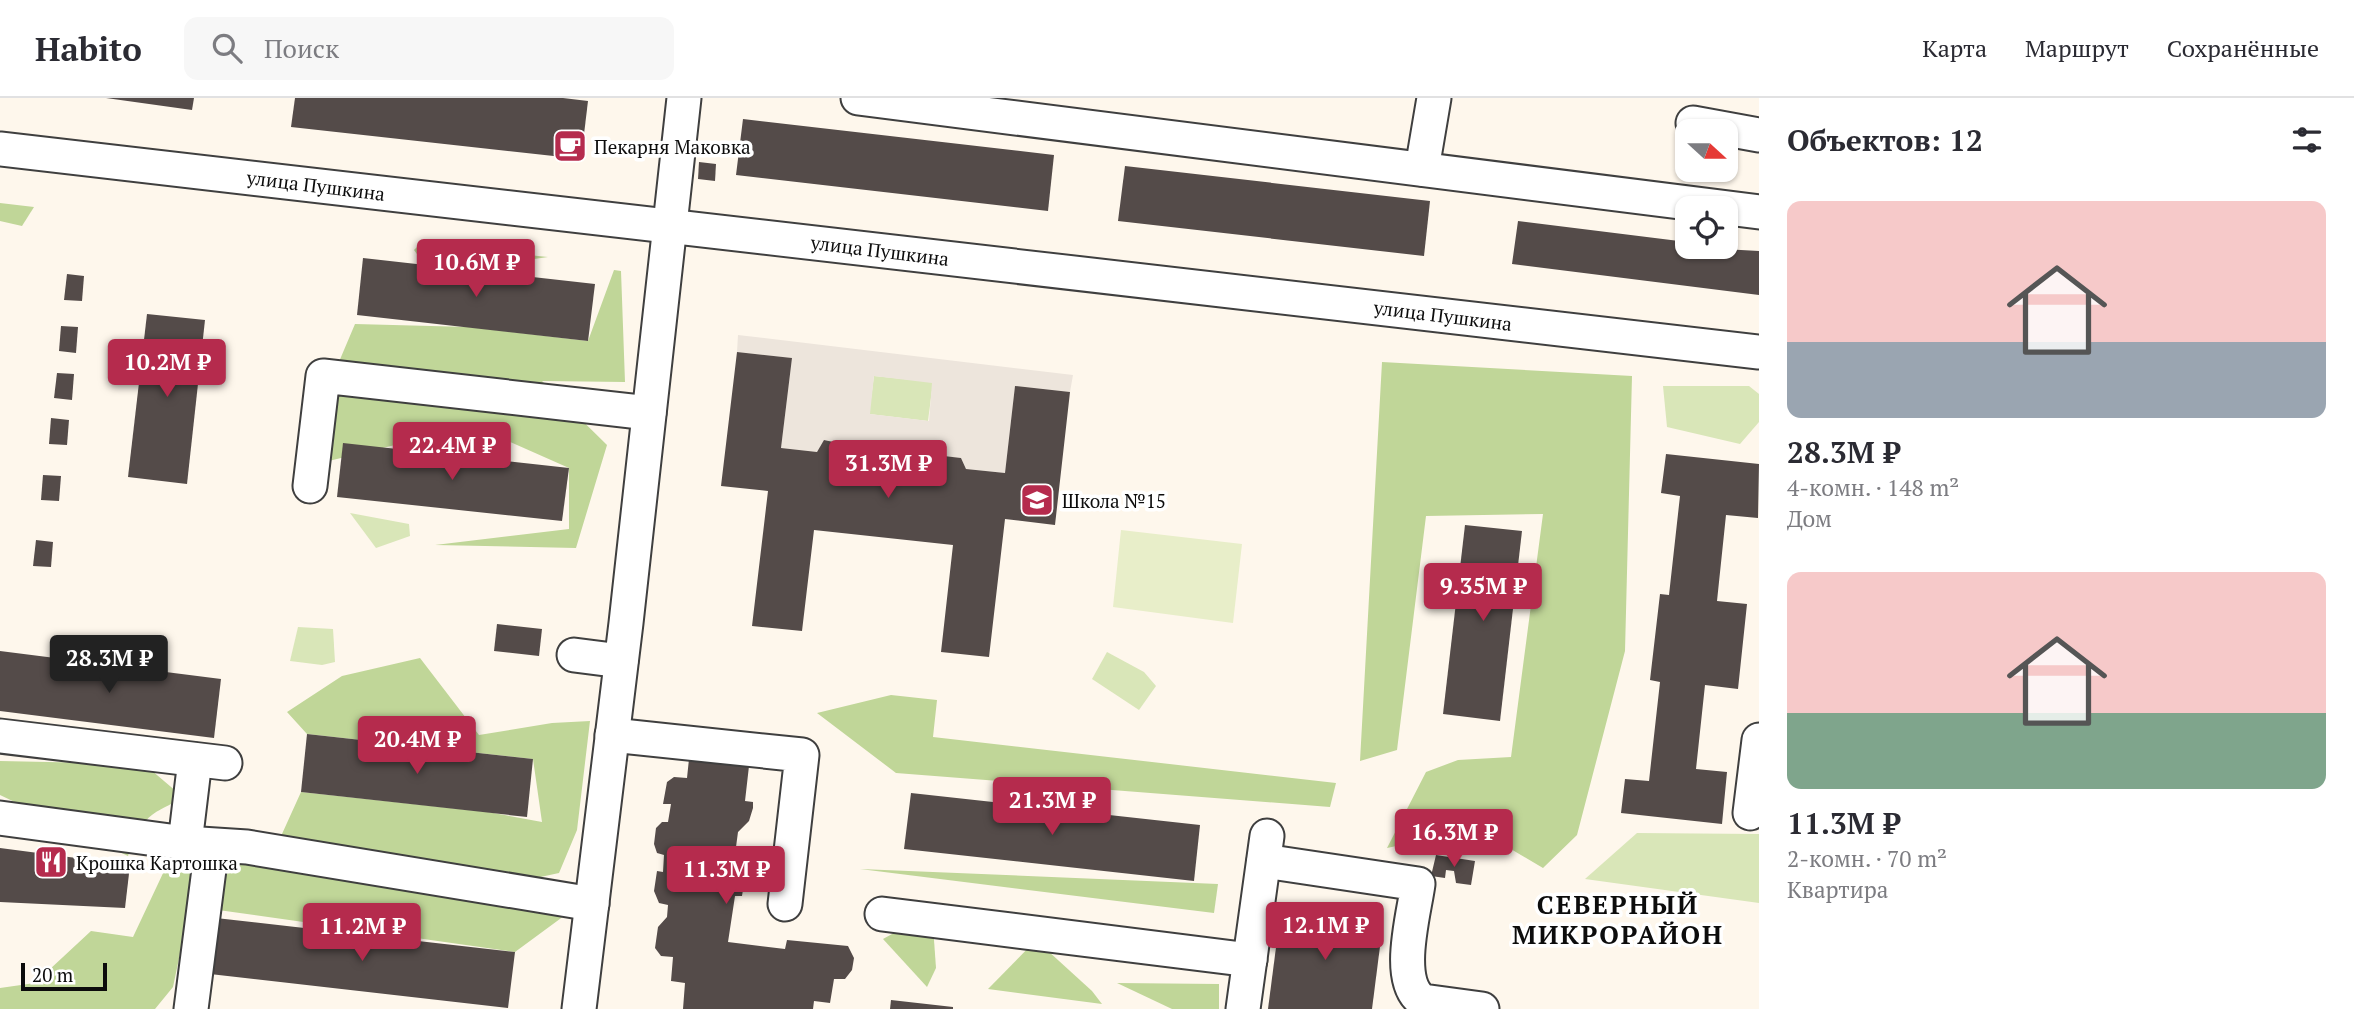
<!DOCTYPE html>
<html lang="ru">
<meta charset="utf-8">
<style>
:root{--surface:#fff;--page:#f7f7f7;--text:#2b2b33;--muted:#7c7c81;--line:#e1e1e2;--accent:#b52b4d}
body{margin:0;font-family:"PT Serif",serif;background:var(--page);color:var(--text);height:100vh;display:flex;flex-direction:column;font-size:26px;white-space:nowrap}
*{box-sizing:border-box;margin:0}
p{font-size:23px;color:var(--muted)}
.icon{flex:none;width:38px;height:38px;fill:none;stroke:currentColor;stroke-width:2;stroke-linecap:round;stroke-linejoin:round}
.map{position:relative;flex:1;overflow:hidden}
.panel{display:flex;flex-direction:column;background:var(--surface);width:595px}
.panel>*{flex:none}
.needle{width:46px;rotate:111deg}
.tools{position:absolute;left:1675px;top:21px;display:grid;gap:14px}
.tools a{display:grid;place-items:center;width:63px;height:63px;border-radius:14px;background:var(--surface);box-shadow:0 2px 5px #0004;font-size:35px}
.scale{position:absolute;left:21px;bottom:18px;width:86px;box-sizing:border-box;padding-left:7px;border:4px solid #0c0c0c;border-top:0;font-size:19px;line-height:24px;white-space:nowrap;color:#0c0c0c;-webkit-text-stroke:5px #fff;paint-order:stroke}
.price{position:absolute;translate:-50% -60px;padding:0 16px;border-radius:7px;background:var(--accent);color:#fff;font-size:23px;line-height:46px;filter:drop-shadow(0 2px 4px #0008)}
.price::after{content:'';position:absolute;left:50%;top:42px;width:21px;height:16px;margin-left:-10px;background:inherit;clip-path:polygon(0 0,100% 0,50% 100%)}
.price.current{background:#222;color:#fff}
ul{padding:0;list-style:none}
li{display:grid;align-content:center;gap:14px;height:371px;padding:0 28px}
li span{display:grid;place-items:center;height:217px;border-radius:14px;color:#555}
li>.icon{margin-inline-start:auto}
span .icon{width:126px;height:126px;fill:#fffc;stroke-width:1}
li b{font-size:30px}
h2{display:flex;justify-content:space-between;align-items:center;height:84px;padding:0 28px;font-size:30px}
header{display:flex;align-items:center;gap:42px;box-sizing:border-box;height:98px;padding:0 35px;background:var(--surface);border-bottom:2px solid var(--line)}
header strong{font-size:33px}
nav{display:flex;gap:38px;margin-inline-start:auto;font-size:24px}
.search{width:490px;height:63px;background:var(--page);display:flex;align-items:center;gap:18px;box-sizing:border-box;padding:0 24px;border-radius:14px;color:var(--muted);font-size:26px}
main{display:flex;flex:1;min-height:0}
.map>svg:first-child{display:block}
.green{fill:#d9e6b8}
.forest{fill:#c0d698}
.pitch{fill:#e8eec9}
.plaza{fill:#ede5dc;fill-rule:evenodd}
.building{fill:#544b49}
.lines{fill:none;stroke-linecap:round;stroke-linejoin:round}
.minor-casing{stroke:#3f3f3f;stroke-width:37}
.minor{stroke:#fff;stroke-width:33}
.labels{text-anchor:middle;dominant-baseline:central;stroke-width:7;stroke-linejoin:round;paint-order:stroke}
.poi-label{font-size:19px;fill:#0c0c0c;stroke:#fff;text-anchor:start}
.street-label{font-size:19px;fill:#0c0c0c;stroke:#fff}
.district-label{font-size:26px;font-weight:bold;letter-spacing:2px;fill:#0c0c0c;stroke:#fff}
</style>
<header>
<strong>Habito</strong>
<div class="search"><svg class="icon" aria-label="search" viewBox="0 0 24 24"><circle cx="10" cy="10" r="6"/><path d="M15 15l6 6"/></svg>Поиск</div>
<nav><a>Карта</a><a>Маршрут</a><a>Сохранённые</a></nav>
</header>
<main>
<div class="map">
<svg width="1759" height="911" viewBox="0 0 1759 911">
<rect width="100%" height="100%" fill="#fef7ec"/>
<!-- green -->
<g class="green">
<path d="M874,278L933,284L928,323L869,316Z"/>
<path d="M1663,288H1749L1759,296V324L1740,346L1667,329Z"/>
<path d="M350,415L409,426L410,438L376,450Z"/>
<path d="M298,529L333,531L335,564L322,567L290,563Z"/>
<path d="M1107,554L1144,574L1156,588L1139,612L1092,581Z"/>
<path d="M1637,735L1759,736V805L1585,781Z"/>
</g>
<!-- forest -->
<g class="forest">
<path d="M0,105L34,109L22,128L0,123Z"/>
<path d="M420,146L548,159L465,171L425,167L414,152Z"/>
<path d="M614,172L621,173L625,284L542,283L607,347L576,450L435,447L569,431V370L474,328L312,367L319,311L355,226L469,229L588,243Z"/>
<path d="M1382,264L1632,278L1625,553L1577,737L1543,770L1477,731L1387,750L1426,674L1458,662L1511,659L1543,416L1426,418L1397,652L1360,663Z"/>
<path d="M420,560L479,637L552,625L590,623L577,732L559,775L494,789L568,815L515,854L211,811L231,755L277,747L301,694L488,714L542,724L533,661L307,636L287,614L342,578Z"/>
<path d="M891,597L937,602L933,639L1336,685L1330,709L896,675L817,615Z"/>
<path d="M0,663L144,666L184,700C145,718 144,719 128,758L0,697Z"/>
<path d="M173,754L201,756L173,889L155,911H0V890L35,885L91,833L133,839Z"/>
<path d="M860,771L1218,786L1214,815Z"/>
<path d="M932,814L936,870L927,889L883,841Z"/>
<path d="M1036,842L1092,893L1102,906L988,891Z"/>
<path d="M1117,885L1219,886V911H1172Z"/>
</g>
<!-- pitch -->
<path class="pitch" d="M1121,432L1242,446L1233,525L1113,509Z"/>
<!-- plaza -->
<path class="plaza" d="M738,237L1073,277L1070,294L1015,288L1005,375L966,371L961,360L944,358L938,368L847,357L843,346L825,342L817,354L781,350L792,260L737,254ZM874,278L932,285L929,323L870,316Z"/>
<!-- building -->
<g class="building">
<path d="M106,0H194L192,12Z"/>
<path d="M295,0H563L588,3L581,61L291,29Z"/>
<path d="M743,21L1054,57L1048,113L736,77Z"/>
<path d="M699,64L716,66L715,83L698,81Z"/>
<path d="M1125,68L1430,103L1424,158L1118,123Z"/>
<path d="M1518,123L1687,144V149L1759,153V197L1512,166Z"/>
<path d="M363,160L595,186L588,243L357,217Z"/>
<path d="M67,176L84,178L82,203L64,202Z"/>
<path d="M147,216L205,222L187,386L128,379Z"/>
<path d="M61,228L78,229L76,255L59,253Z"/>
<path d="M737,254L792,260L781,350L817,354L824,342L843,346L847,357L938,368L944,358L961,360L966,371L1005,375L1015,288L1070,294L1055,427L1005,421L989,559L941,554L953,447L814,432L802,533L752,528L768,393L721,388Z"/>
<path d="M57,275L74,276L72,302L54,300Z"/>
<path d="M51,320L69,322L67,347L49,346Z"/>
<path d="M343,345L569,370L562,423L337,399Z"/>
<path d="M1666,356L1759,366L1758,420L1726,417L1717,503L1747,506L1738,591L1705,587L1696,671L1727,674L1722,726L1621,715L1625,681L1649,683L1660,584L1650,582L1660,496L1669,497L1680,398L1661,395Z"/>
<path d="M43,377L61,378L59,403L41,402Z"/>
<path d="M1465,427L1522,433L1500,623L1443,616Z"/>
<path d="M36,442L53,444L51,469L33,468Z"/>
<path d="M497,526L542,531L539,558L494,553Z"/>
<path d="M0,553L221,581L214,640L0,613Z"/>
<path d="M307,636L533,661L527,719L301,694Z"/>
<path d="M689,661L749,668L745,703L753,704V710L749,723L738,734L734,764L741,769L745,779L742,798H735L728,844L785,851L787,842L848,848L854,860L852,872L845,881H834L830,905L814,903L813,911H683L685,885L671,883L673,859L661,858L655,850L658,829L667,819L668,807L659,805L654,793L657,773L663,774L664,757L657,755L654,746L656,730L662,724H668L671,706H663L667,684L674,679L687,680Z"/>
<path d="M911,695L1200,727L1194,783L904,751Z"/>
<path d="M0,750L130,767L125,810L0,804Z"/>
<path d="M1436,757L1475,763L1471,787L1456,785L1454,773L1446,772L1445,780L1431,778Z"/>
<path d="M1281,811L1383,825L1372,911H1268Z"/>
<path d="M216,820L515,854L508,910L210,876Z"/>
<path d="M891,902L953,909V911H890Z"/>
</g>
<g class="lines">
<defs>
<g id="minor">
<path d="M858,0L1759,114"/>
<path d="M1693,25L1759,37"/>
<path d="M0,51L1759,254"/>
<path d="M1422,71L1434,0"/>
<path d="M310,388L323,278L649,315"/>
<path d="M574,557L621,563"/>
<path d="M612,637L802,657L785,806"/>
<path d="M0,638L225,665"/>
<path d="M1750,715L1759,642"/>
<path d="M0,720L185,745L247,749L592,806"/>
<path d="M185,745L195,662"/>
<path d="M1264,763L1418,786C1414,816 1394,884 1423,903L1482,911"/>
<path d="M882,816L1250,862"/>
<path d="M191,911L212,748"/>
<path d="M579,911L626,525L684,0"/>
<path d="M1243,911L1267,738"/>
</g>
</defs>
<!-- minor casing -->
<use href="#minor" class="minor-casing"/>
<!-- minor -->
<use href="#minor" class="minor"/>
</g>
<!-- icons -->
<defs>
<symbol id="cafe-square" viewBox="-11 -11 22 22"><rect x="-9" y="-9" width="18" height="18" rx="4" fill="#b52b4d" stroke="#fff"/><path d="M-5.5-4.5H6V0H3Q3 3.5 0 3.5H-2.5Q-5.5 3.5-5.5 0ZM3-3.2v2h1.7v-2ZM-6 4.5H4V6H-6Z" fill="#fff"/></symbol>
<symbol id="school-square" viewBox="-11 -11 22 22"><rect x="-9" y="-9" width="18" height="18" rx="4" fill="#b52b4d" stroke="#fff"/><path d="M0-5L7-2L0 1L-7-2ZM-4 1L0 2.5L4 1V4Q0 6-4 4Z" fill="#fff"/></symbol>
<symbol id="restaurant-square" viewBox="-11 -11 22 22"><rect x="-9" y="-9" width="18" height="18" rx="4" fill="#b52b4d" stroke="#fff"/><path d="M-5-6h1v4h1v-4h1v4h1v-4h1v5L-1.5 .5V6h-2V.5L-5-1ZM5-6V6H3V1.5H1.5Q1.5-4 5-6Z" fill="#fff"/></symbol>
</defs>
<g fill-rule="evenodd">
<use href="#cafe-square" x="551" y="29" width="38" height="38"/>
<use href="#school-square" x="1018" y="383" width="38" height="38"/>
<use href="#restaurant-square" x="32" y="745" width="38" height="38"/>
</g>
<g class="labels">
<!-- poi labels -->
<g class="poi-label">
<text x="594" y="48">Пекарня Маковка</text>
<text x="1062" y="402">Школа №15</text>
<text x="76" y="764">Крошка Картошка</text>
</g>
<!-- street labels -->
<g class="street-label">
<text transform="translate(316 87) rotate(7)">улица Пушкина</text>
<text transform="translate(880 152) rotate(7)">улица Пушкина</text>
<text transform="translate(1443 217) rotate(7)">улица Пушкина</text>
</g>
<!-- district labels -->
<g class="district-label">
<text x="1618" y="806">СЕВЕРНЫЙ<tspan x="1618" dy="30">МИКРОРАЙОН</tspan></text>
</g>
</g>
</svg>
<div class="tools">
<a><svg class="needle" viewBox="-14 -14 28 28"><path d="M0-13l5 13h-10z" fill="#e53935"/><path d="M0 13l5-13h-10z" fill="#7c7c81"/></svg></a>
<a><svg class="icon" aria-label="locate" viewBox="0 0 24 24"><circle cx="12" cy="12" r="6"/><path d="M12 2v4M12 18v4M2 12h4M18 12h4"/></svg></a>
</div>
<div class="scale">20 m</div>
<b class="price" style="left:476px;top:201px">10.6M ₽</b>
<b class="price" style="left:167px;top:301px">10.2M ₽</b>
<b class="price" style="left:452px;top:384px">22.4M ₽</b>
<b class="price" style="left:888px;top:402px">31.3M ₽</b>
<b class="price" style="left:1483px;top:525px">9.35M ₽</b>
<b class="price current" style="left:109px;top:597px">28.3M ₽</b>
<b class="price" style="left:417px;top:678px">20.4M ₽</b>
<b class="price" style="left:1052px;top:739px">21.3M ₽</b>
<b class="price" style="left:1454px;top:771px">16.3M ₽</b>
<b class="price" style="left:726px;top:808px">11.3M ₽</b>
<b class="price" style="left:1325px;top:864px">12.1M ₽</b>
<b class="price" style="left:362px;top:865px">11.2M ₽</b>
</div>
<section class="panel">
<h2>Объектов: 12<svg class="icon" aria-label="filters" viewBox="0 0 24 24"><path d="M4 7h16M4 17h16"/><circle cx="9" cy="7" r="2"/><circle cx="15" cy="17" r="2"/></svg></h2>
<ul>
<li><span style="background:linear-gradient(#f6c9c9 65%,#9aa5b1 0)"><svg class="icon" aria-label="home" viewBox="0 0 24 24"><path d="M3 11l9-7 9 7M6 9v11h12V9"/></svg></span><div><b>28.3M ₽</b><p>4-комн. · 148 m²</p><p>Дом</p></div></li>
<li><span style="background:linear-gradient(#f6c9c9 65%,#7fa58c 0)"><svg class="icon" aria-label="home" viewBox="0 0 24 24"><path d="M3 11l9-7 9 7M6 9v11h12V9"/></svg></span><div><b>11.3M ₽</b><p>2-комн. · 70 m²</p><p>Квартира</p></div></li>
</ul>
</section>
</main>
